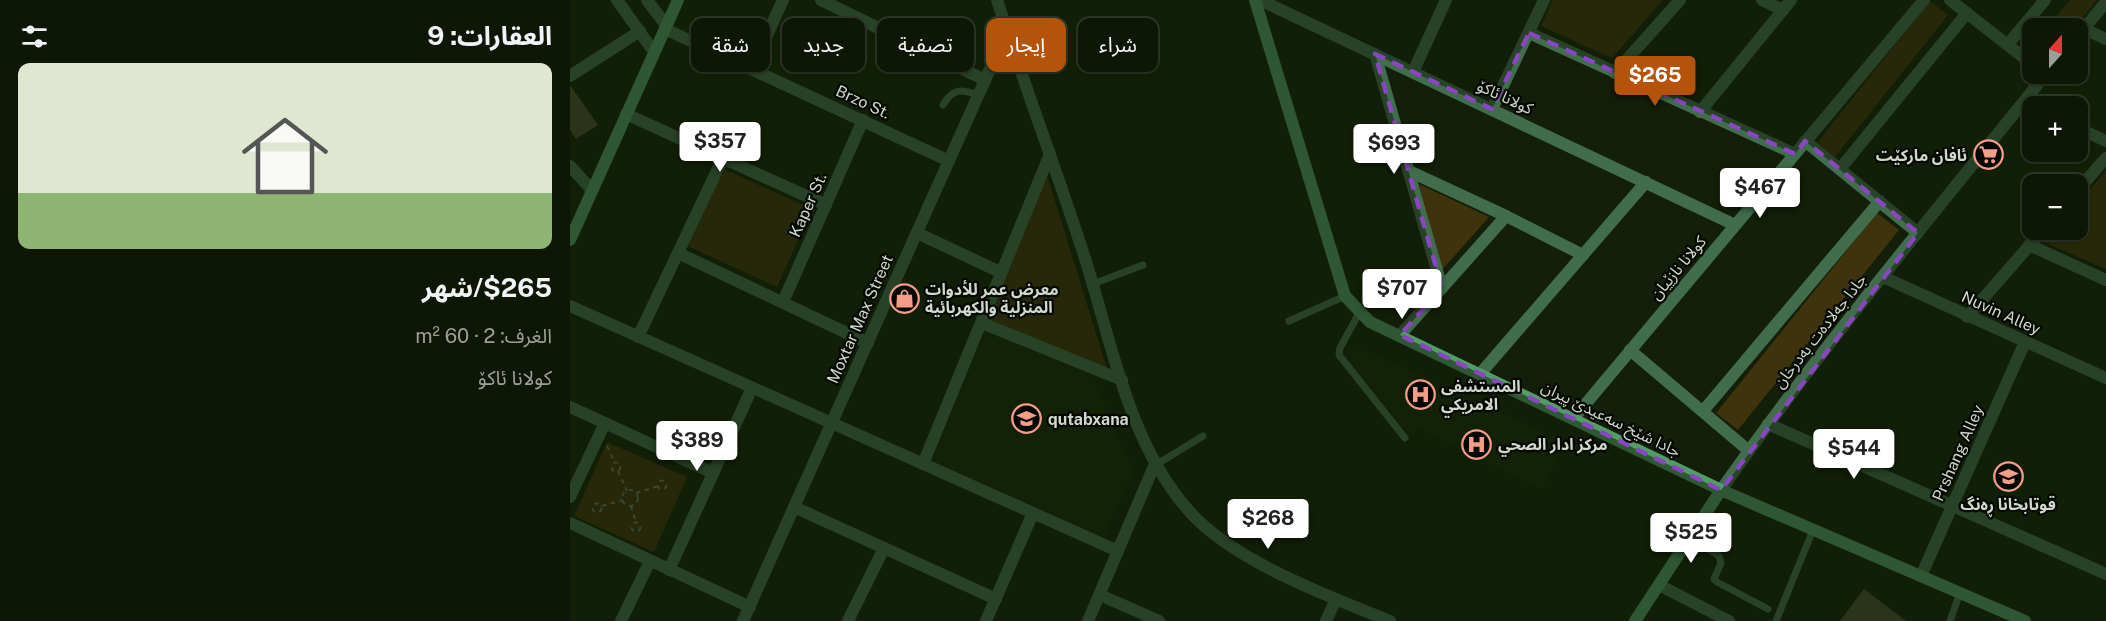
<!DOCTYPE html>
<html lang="ar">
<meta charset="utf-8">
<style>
:root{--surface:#0e1706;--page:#172010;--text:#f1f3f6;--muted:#9b9f9b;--line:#2e3628;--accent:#b45309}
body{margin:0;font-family:"Public Sans","Noto Sans Arabic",sans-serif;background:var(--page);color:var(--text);direction:rtl;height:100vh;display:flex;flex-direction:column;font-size:22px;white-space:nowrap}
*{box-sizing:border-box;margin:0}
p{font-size:20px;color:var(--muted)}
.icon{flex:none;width:33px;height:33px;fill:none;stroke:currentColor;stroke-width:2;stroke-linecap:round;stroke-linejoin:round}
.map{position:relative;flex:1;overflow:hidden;direction:ltr}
.side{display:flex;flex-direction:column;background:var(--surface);width:570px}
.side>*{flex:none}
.guide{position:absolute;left:18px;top:18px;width:570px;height:54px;direction:rtl;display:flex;gap:12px}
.needle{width:39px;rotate:21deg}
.controls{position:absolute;left:1452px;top:18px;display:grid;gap:12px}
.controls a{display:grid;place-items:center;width:66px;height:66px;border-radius:12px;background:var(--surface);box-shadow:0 2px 4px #0004,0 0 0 2px var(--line);font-size:30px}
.price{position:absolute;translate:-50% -51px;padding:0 14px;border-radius:6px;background:#fff;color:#222;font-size:20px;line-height:39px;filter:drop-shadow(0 2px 3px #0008)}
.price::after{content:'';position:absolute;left:50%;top:36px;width:18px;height:14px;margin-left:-9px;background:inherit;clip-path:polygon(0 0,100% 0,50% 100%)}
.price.selected{background:var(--accent);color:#fff}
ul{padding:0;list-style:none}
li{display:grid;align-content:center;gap:12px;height:318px;padding:0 18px}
li span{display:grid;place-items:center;height:186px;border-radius:12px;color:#555}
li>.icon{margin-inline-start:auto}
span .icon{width:108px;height:108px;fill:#fffc;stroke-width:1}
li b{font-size:26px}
h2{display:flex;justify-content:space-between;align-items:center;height:72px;padding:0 18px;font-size:26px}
.pill{padding:0 21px;border-radius:12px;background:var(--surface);box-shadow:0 2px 4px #0004,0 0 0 2px var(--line);font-size:21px;line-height:54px}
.pill.selected{background:var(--accent);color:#fff}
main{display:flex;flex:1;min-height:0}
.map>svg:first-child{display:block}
.built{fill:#162507}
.green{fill:#3e330d}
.building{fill:#4a4c30}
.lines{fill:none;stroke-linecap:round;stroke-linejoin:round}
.path{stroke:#6c7663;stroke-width:2;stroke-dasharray:4.5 4.5;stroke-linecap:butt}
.lane{stroke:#416d4c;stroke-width:7}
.street{stroke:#416d4c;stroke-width:12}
.secondary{stroke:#539c67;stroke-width:12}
.marked{fill:none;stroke:#8846c1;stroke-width:4.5;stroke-dasharray:12 8;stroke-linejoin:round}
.labels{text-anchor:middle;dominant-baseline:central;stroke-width:4.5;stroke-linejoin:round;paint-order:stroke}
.street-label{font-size:16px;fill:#d0d9ca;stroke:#040702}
.poi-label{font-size:16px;font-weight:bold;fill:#d0d9ca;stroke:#040702;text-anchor:start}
</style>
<main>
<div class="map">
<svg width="1536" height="621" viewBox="0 0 1536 621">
<rect width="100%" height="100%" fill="#131f08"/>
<!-- built -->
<g class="built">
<path d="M414,327L522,374L563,471L532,542L353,463Z"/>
<path d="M786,346L994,442L972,489L848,428L842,438L779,362Z"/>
</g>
<!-- green -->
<g class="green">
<path d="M983,0H1093L1042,58L971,26Z"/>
<path d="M1500,0H1527L1504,28H1477Z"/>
<path d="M1360,1L1378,15L1265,157L1247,143Z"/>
<path d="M154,169L242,209L207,287L118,246Z"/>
<path d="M1536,170V269L1476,243L1488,230H1508V205Z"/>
<path d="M477,175L537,369L418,319Z"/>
<path d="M849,184L919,217L872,270Z"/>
<path d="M1307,213L1329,230L1168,430L1146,413Z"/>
<path d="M37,442L117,477L84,552L4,516Z"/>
</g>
<!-- building -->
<g class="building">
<path d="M0,85L28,125L6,139L0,130Z"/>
<path d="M1294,589L1336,621H1270Z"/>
</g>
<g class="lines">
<!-- path -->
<g class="path">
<path d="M37,446L45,463"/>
<circle cx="46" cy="467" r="4.5"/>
<path d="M48,471L57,491"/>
<circle cx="92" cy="485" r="4.5"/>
<circle cx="60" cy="498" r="8"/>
<path d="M66,493L88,486"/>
<circle cx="27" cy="508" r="4.5"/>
<path d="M32,506L53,500"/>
<path d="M61,506L66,523"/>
<circle cx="66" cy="527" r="4.5"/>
</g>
<!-- lane -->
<g class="lane">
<path d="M373,105C383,88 391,89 408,95"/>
<path d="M523,284L573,265"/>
<path d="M789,313L770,348L769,355L835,438"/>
<path d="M719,321L775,296"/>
<path d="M584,466L633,436"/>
<path d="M1120,537L1149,556L1151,563L1144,579L1147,582L1198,609"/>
<path d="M1206,621L1243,530"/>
<path d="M1380,621L1390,593"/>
</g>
<!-- street -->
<g class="street">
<path d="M47,0L84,52"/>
<path d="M77,0L96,25"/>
<path d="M251,0L415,80"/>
<path d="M427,0C454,84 485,166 512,249C541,337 556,440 619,511C663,561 758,596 820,621"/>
<path d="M690,0L1165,225"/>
<path d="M1192,0L1213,10"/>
<path d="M1380,0L1462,64"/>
<path d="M95,29L379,161"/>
<path d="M1514,29L1536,39"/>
<path d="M959,33L1225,154"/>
<path d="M1508,36L1536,2"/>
<path d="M1438,44L1475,0"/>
<path d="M805,54L872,288"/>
<path d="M182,68L213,0"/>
<path d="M843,72L876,0"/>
<path d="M1045,73L1110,0"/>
<path d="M0,76L70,31"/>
<path d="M922,109L974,0"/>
<path d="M1130,112L1221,0"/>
<path d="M56,114L256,205"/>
<path d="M1508,128L1536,141"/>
<path d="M1235,141L1348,233"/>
<path d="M0,166L22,190"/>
<path d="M1270,169L1397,13"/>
<path d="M839,171L936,216L1013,255"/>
<path d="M1508,190L1536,158"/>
<path d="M347,233L430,272"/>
<path d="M1459,245L1536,280"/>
<path d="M108,253L298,343"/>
<path d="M1313,277L1536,378"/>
<path d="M213,302L293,120"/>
<path d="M0,306L548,551"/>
<path d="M1397,317L1473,230"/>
<path d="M412,323L552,380"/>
<path d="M830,335L936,216"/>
<path d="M68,337L153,158"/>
<path d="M1060,350L1179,451"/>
<path d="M910,374L1076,182"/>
<path d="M0,407L143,473"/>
<path d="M1133,411L1310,201"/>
<path d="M1003,419L1354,0"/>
<path d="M1198,424L1536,574"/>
<path d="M353,464L480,154"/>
<path d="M1151,490C1252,346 1366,211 1476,74"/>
<path d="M0,497L35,423"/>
<path d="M224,507L426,599"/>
<path d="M0,523L180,607"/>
<path d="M99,570L182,388"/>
<path d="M1351,576L1455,342"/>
<path d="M1089,585L1159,621"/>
<path d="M530,595L589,621"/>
<path d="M51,621L80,561"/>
<path d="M173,621L437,31"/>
<path d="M278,621L314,548"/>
<path d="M416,621L463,513"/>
<path d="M518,621L584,466"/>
<path d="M756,621L766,599"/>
</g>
<!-- secondary -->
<g class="secondary">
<path d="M685,0L775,296L800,322L1151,490L1455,621"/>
<path d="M0,240L108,0"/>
<path d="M1065,621L1151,490"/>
</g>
</g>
<!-- marked area -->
<path d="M0 0H1536V621H0ZM959,33L1225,154L1235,141L1348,233L1151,490L830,335L872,288L805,54L922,109Z" fill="#131f08" fill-opacity=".55" fill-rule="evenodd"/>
<path class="marked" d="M959,33L1225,154L1235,141L1348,233L1151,490L830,335L872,288L805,54L922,109Z"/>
<!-- icons -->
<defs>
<symbol id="supermarket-ring" viewBox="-11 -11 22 22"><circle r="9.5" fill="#040702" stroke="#f49e87" stroke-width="1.5"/><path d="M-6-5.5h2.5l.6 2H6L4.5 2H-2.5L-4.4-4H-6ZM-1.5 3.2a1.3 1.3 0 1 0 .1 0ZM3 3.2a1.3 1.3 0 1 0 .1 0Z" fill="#f49e87"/></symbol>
<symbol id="shop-ring" viewBox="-11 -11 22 22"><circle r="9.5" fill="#040702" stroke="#f49e87" stroke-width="1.5"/><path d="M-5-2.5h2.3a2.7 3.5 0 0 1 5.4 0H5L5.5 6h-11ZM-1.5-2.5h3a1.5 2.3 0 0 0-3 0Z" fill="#f49e87"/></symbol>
<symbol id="hospital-ring" viewBox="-11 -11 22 22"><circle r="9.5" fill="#040702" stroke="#f49e87" stroke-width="1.5"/><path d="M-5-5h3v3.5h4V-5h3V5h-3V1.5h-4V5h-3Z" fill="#f49e87"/></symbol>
<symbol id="school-ring" viewBox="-11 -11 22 22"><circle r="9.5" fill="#040702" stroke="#f49e87" stroke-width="1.5"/><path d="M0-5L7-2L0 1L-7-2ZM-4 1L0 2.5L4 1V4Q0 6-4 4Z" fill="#f49e87"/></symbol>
</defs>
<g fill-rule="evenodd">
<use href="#supermarket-ring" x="1402" y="138" width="33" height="33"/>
<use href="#shop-ring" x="318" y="282" width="33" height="33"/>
<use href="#hospital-ring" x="834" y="378" width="33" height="33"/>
<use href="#school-ring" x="440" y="402" width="33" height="33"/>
<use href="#hospital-ring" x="890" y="428" width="33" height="33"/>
<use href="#school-ring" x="1422" y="460" width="33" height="33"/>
</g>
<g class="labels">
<!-- street labels -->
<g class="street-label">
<text transform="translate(935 97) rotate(25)">کولانا ئاکۆ</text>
<text transform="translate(293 102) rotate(25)">Brzo St.</text>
<text transform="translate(238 205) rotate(-66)">Kaper St.</text>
<text transform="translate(1108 268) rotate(-50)">کولانا نازێیان</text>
<text transform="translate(1431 313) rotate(24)">Nuvin Alley</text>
<text transform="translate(290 319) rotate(-66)">Moxtar Max Street</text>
<text transform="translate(1250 331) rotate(-52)">جادا جەلادەت بەدرخان</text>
<text transform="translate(1041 419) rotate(26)">جادا شێخ سەعیدێ پیران</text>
<text transform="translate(1388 453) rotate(-66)">Prshang Alley</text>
</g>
<!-- poi labels -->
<g class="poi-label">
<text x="1397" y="155" text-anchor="end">ئافان مارکێت</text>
<text x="355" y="289">معرض عمر للأدوات<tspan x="355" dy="18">المنزلية والكهربائية</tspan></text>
<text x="871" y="386">المستشفى<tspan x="871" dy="18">الامريكي</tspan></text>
<text x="478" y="419">qutabxana</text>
<text x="928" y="444">مركز ادار الصحي</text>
<text x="1438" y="504" text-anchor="middle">قوتابخانا ڕەنگ</text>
</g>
</g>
</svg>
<div class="controls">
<a><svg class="needle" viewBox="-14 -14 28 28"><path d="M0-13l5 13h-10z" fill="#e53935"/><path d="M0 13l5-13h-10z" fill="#9b9f9b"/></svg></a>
<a>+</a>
<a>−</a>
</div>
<b class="price selected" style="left:1085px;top:107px">$265</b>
<b class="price" style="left:150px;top:173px">$357</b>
<b class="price" style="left:824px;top:175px">$693</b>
<b class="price" style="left:1190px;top:219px">$467</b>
<b class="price" style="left:832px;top:320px">$707</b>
<b class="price" style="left:127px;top:472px">$389</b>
<b class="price" style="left:1284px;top:480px">$544</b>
<b class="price" style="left:698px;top:550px">$268</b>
<b class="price" style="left:1121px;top:564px">$525</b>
<div class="guide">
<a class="pill">شراء</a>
<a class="pill selected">إيجار</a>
<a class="pill">تصفية</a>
<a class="pill">جديد</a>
<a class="pill">شقة</a>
</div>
</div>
<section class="side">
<h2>العقارات: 9<svg class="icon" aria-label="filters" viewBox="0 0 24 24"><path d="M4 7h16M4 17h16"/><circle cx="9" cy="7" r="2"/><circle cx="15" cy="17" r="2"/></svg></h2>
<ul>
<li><span style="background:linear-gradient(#dfe7d0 70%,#8fb573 0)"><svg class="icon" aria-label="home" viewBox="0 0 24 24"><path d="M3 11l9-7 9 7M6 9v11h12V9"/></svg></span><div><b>$265/شهر</b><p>الغرف: 2 · 60 m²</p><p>کولانا ئاکۆ</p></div></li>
</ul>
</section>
</main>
